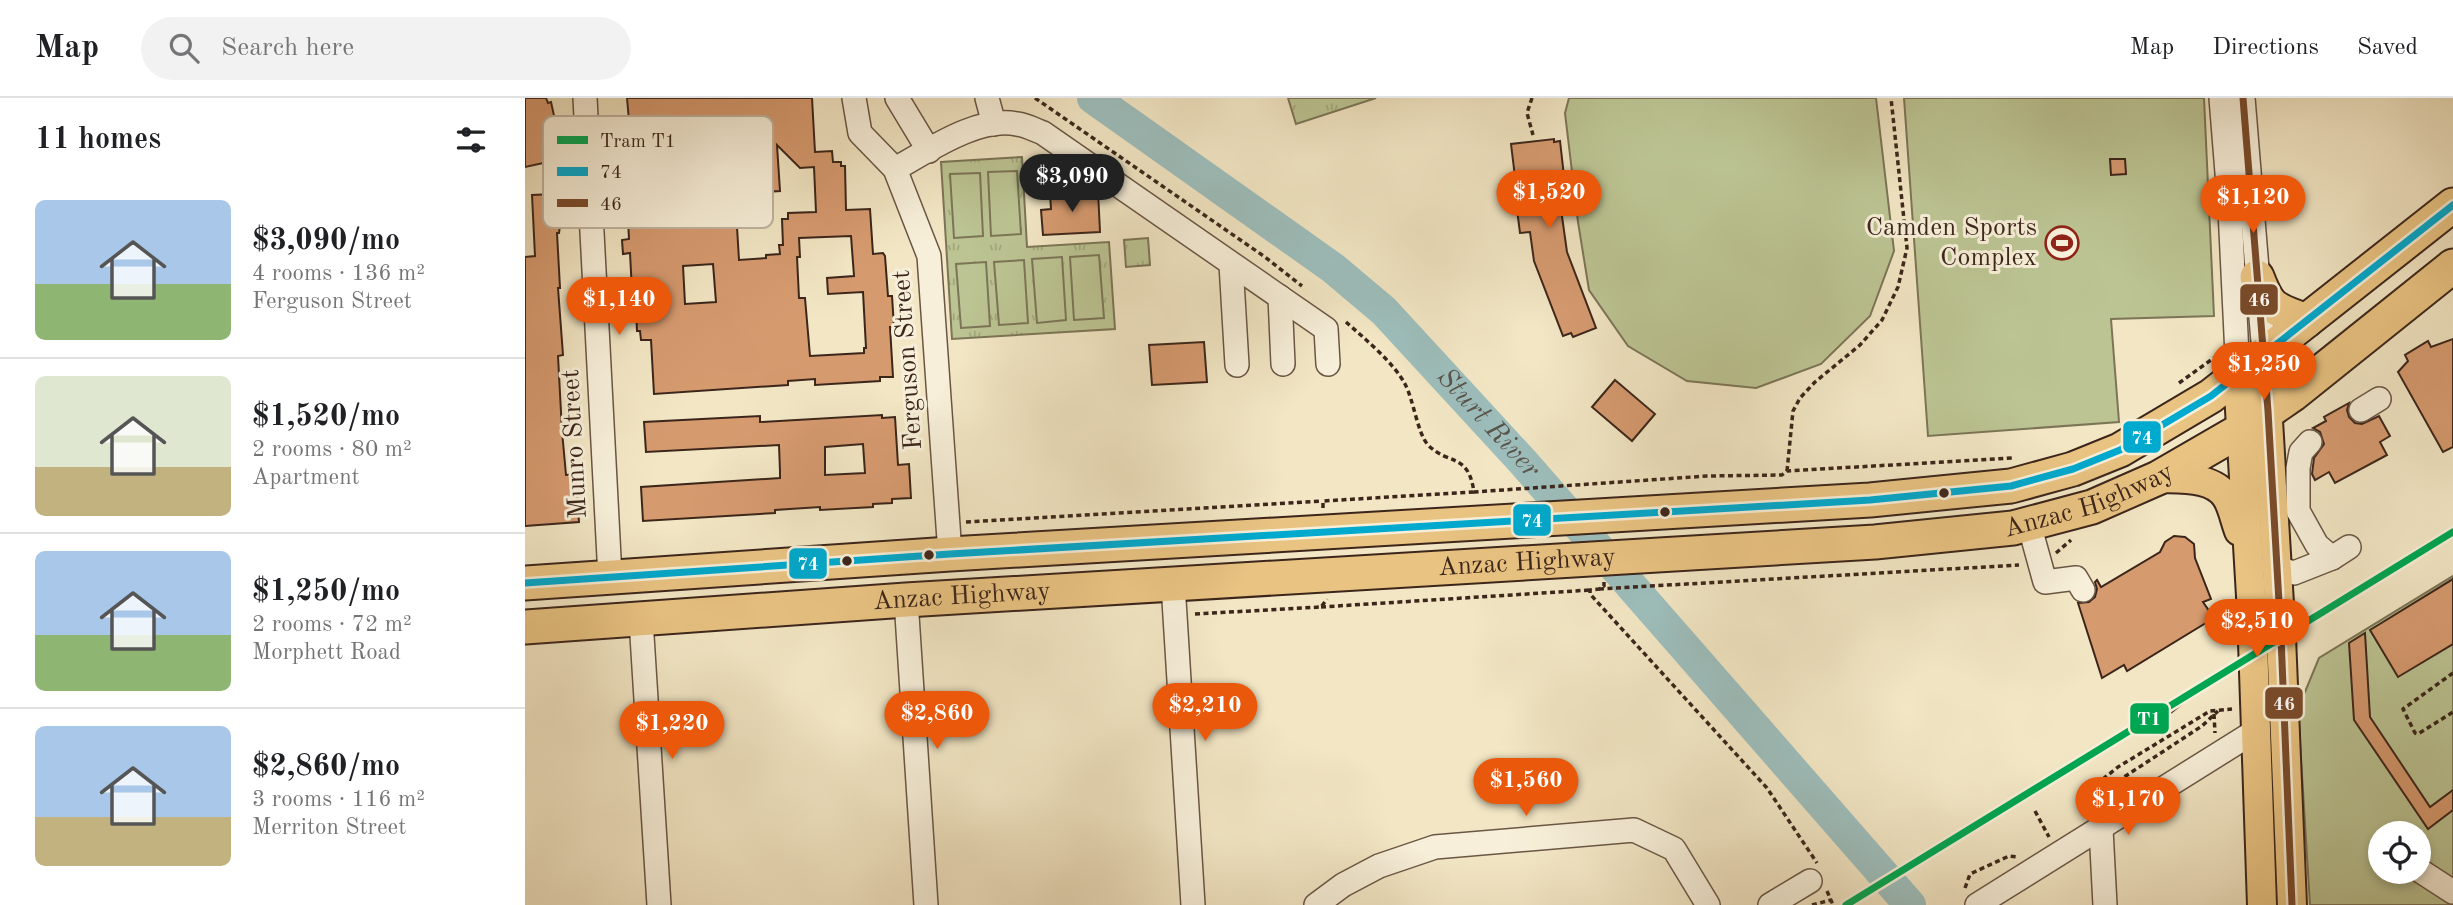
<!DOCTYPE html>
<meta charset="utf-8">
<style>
:root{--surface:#fff;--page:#f2f2f2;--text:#202124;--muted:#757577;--line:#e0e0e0;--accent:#ea580c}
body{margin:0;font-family:"Old Standard TT",serif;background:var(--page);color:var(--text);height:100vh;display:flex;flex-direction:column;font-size:26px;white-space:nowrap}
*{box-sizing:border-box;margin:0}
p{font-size:23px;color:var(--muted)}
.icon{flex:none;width:38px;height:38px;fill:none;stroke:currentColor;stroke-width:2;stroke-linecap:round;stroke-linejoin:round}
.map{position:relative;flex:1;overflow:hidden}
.side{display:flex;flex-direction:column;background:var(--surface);width:525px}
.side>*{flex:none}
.fabs{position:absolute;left:1843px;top:723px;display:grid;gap:14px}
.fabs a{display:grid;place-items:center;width:63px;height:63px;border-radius:50%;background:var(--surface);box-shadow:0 4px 10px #0003;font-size:35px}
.price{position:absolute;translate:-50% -60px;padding:0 16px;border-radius:24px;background:var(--accent);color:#fff;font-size:23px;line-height:46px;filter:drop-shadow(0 2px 4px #0008)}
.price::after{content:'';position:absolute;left:50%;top:42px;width:21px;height:16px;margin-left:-10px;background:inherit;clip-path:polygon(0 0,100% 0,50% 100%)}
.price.selected{background:#222;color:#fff}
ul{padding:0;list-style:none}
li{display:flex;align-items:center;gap:21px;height:175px;padding:0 35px}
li+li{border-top:2px solid var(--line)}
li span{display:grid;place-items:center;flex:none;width:196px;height:140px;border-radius:10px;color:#555}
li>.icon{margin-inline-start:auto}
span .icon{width:84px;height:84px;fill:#fffc;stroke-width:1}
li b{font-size:30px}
h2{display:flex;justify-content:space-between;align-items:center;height:84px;padding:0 35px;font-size:30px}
header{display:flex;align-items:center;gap:42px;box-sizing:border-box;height:98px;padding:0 35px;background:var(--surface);border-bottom:2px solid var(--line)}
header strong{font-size:33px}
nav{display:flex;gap:38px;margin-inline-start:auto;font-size:24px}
.search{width:490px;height:63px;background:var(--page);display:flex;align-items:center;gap:18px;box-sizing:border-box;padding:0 24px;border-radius:38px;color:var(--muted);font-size:26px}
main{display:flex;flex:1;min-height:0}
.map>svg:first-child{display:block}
.park{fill:url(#park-tufts);stroke:#7c7557;stroke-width:2}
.garden{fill:#bcc493;stroke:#7c7557;stroke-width:2;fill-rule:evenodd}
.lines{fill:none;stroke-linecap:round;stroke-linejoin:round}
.river{stroke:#9dbebc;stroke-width:32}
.building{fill:#d69a6f;stroke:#3c261b;stroke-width:2;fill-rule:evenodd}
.minor-casing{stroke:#6a5645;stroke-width:26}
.major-casing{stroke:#3c261b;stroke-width:32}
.highway-casing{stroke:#3c261b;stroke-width:37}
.path{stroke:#3c261b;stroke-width:3.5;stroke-dasharray:5 3.5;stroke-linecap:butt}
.minor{stroke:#f7efd9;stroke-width:23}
.major{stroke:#e9c382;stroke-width:28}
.highway{stroke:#e9c382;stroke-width:33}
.tram{stroke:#3c261b;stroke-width:2}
.bus-1-casing{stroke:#f7efd9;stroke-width:12}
.bus-2-casing{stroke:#f7efd9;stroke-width:12}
.bus-1{stroke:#00a9ce;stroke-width:7}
.bus-2{stroke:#7a4b2a;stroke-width:7}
.tram-1-casing{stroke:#f7efd9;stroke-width:12}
.tram-1{stroke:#00a651;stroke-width:7}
.bus-dot{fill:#3c261b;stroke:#f7efd9;stroke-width:2.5}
.labels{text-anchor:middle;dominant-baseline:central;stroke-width:6;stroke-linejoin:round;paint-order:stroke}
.poi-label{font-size:26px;fill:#3c261b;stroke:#f7efd9;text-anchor:end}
.street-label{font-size:26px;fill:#3c261b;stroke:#f7efd9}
.water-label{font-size:28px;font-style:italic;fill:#59544b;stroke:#f7efd9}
.key{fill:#f7efd9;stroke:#bfb3a0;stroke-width:2}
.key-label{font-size:19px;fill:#3c261b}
.line-badge{stroke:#f7efd9;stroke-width:2.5}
.badge-label{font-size:19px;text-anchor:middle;font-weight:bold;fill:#fff}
</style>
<header>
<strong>Map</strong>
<div class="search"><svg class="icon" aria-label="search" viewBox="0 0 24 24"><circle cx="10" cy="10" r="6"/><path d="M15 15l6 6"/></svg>Search here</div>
<nav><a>Map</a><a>Directions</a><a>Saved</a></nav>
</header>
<main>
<section class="side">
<h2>11 homes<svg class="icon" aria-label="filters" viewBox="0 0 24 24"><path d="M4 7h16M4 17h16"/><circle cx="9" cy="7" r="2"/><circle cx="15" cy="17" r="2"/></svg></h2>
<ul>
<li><span style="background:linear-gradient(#a9c7e8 60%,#8fb573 0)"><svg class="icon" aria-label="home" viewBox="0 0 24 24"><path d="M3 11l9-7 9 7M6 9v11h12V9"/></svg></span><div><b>$3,090/mo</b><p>4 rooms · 136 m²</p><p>Ferguson Street</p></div></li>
<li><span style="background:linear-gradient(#dfe7d0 65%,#c2b280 0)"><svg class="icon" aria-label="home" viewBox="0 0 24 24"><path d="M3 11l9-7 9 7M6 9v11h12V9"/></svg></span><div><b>$1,520/mo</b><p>2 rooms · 80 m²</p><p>Apartment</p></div></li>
<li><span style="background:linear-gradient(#a9c7e8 60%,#8fb573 0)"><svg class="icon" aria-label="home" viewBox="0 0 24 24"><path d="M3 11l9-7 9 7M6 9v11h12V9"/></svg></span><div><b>$1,250/mo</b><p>2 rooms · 72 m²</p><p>Morphett Road</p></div></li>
<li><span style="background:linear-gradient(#a9c7e8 65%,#c2b280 0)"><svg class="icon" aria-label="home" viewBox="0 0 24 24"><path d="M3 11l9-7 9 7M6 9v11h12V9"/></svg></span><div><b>$2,860/mo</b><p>3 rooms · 116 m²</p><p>Merriton Street</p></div></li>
</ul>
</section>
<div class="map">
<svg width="1928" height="807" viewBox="0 0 1928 807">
<defs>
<pattern id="park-tufts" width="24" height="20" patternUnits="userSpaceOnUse" patternTransform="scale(1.75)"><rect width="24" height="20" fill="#bcc493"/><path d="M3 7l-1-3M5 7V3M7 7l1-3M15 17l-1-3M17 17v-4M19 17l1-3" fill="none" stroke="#a2a87e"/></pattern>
</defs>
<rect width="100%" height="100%" fill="#f2e6c4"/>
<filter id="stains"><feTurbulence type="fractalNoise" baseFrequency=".00286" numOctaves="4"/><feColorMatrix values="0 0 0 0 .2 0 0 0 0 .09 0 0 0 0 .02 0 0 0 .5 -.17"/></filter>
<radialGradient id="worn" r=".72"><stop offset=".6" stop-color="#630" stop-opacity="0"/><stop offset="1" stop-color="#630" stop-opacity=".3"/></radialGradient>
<!-- park -->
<g class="park">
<path d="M763,0H851L771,26Z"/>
<path d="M497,59L502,149L584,144L590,231L427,241L416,64Z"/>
<path d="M623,140L625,167L601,169L599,142Z"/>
</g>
<!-- garden -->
<g class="garden">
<path d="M1044,0H1351L1369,153L1345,218L1296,266L1231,290L1162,283L1103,248L1064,192L1053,124L1040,15Z"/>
<path d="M1379,0H1679L1689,218L1586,221L1594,324L1403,338Z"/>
<path d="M492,73L496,136L466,138L463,74Z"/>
<path d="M455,75L458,138L429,140L425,76Z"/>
<path d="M574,157L579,220L549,222L545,159Z"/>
<path d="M537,159L541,222L512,225L507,161Z"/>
<path d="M499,162L503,225L474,227L469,164Z"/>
<path d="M461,164L465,228L436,230L431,166Z"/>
<path d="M1928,478V807H1785L1773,611L1794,560ZM1855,735H1894V774H1855Z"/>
</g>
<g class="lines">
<!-- river -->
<path class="river" id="s1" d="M568,0L808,170L859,213L998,364L1385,807"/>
</g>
<!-- building -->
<g class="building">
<path d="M0,0H21L23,5L26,4L30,22L24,24L32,62L0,69Z"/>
<path d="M102,0H287L290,54L307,53L308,64H316V68H320L321,112L345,111L348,156L358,155L360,158L363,198H367L369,229H365L368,279H355V283L290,287V281L263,283V287L129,296L126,242H116L115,233H112L110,193H107L105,155L98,156L97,142L104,141L103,122L111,121L101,82L109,80ZM219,26L223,95L255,93L252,47L275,70L289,69L291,114L263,115V121H257L258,147H254L255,156L241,157V160L214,162L212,129L192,55L190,27ZM326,138L329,178L302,180L303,196L338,194L341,250H339V255L285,258L280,200H274L272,159H275L274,140ZM188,166L191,204L160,206L158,168Z"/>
<path d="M1029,41V44L1035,43L1040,87L1033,90L1042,154L1071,230L1048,239L1046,235L1038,238L1009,163L1005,134L995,135L988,80L990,79L986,46Z"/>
<path d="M1585,61H1600L1601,76L1586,77Z"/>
<path d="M573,93L575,134L518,137L516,112L526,111L525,96Z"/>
<path d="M30,96L35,128L34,135H32L35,190H33L38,257L33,258L37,333L41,377L51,376L54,424L0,428V159L10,158L7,97Z"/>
<path d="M1928,241V349L1918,354L1873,274L1883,263L1880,257L1903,243L1906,249Z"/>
<path d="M679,244L682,284L627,287L624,247Z"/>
<path d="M1090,282L1130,316L1107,343L1067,309Z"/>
<path d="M1824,305L1822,312L1824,319L1830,325L1837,326L1854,318L1865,338L1855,344L1862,357L1810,385L1804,374L1790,382L1787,376L1789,360L1799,346L1795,334L1788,330L1801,323L1799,319Z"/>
<path d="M357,317V320L370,319L373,367L384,366L386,400L367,401V405L348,406V409L295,412V409L250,412V415L118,423L116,389L255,380V373L254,347L121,354L119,324L235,318V324ZM338,346L340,375L300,377V349Z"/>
<path d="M1649,438L1660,439L1669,446L1670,460L1686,501L1678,504L1689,520L1602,573L1599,567L1577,580L1553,505L1564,504L1570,499L1572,491L1570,484L1572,482L1576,489L1635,454L1640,444Z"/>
<path d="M1928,481V546L1873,579L1845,532Z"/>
<path d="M1840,535L1845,619L1905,709L1928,692V712L1903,731L1829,622L1824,545Z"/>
</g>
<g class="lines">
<defs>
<g id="minor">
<path d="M60,0L85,479"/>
<path d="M329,0L335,35L370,71L404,158L425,456"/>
<path d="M372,0L404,53"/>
<path d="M462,0L469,26"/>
<path d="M1696,0L1705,112L1713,278"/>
<path d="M1718,0L1739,256"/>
<path d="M370,71C403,53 452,18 492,26C501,27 510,32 518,35L801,231L803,266"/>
<path d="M706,166L712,267"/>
<path d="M755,199L758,266"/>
<path d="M1836,312L1854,301"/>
<path d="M1785,344L1776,354L1773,370V413L1792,447L1807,460"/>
<path d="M1504,426L1520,484L1551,480L1558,492"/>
<path d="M1752,470L1769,475L1807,460L1824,449"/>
<path d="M648,486L668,807"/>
<path d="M381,502L401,807"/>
<path d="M116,522L134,807"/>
<path d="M1576,731L1580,807"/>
<path d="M1894,772L1928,794"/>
<path d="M791,807L818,787L854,768L910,749L1109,732L1149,751L1183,807"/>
<path d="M1245,807L1285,783"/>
<path d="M1452,807L1732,632"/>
</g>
<g id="major">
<path d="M1739,256L1756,539L1767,807"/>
<path d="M1713,278L1727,515L1737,807"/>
<path d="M1633,380C1655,381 1689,378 1702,400C1708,410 1710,423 1714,433"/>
</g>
<g id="highway">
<path d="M1732,179C1745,213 1749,210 1781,223"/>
<path d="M0,485L425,456L1345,402L1486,388L1548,371L1595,352L1686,298L1928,107"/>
<path id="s2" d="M0,529L381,502L1350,444L1488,430L1567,409L1633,380L1716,332L1767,297L1928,168"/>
</g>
</defs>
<!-- minor casing -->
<use href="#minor" class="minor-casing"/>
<!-- major casing -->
<use href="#major" class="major-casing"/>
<!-- highway casing -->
<use href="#highway" class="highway-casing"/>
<!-- path -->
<g class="path">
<path d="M510,0L740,159L777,188"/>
<path d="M1007,0L1002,15L1008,37"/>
<path d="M821,224C839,240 869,265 880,286C889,303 892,334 903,347C924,368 943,354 949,394L1182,378L1257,377L1262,373L1487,360"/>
<path d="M1654,285L1693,257"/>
<path d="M1262,373L1268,313L1275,300L1290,284L1335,247L1357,222L1373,189L1382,150L1366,0"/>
<path d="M798,410V403L949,394"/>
<path d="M441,424L797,403"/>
<path d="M1531,455L1546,442"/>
<path d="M1079,484V488L1074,491L1065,492V496L1242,690L1292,765"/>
<path d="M1074,491L1494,467"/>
<path d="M796,509L1065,492"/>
<path d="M670,516L796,509L802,501"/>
<path d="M1928,575L1878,611L1890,635L1893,636L1928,614"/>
<path d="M1689,616L1690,635"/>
<path d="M1564,702L1677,628L1693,613"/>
<path d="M1510,713L1524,739"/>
<path d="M1558,718L1573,685L1593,669L1685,613L1707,611"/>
<path d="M1440,790L1445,776L1484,758L1492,759"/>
<path d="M1302,793L1308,807"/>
<path d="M1287,807L1306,802"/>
</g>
<!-- minor -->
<use href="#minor" class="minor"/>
<!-- major -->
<use href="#major" class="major"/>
<!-- highway -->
<use href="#highway" class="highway"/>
<!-- tram -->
<path class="tram" d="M1619,636L1695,576"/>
<defs>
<path id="bus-1" d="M0,485L425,456L1345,402L1486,388L1548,371L1595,352L1686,298L1928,107"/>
<path id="bus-2" d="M1718,0L1743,313L1756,539L1767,807"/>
</defs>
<!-- bus-1 casing -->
<use href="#bus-1" class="bus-1-casing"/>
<!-- bus-2 casing -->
<use href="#bus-2" class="bus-2-casing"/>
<!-- bus-1 -->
<use href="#bus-1" class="bus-1"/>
<!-- bus-2 -->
<use href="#bus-2" class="bus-2"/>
<defs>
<path id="tram-1" d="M1321,807L1928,434"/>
</defs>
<!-- tram-1 casing -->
<use href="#tram-1" class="tram-1-casing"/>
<!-- tram-1 -->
<use href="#tram-1" class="tram-1"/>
</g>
<!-- icons -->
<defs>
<symbol id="stadium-ring" viewBox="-11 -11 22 22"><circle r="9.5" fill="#f7efd9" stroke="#8f2418" stroke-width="1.5"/><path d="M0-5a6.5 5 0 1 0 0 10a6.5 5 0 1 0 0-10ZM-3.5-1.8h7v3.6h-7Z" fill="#8f2418"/></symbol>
</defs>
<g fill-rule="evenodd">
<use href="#stadium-ring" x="1518" y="126" width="38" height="38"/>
</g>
<!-- markers -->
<g class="bus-dot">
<circle cx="1419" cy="395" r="6"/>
<circle cx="1140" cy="414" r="6"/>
<circle cx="404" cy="457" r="6"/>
<circle cx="322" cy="463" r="6"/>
</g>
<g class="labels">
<!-- poi labels -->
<g class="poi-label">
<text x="1512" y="130">Camden Sports<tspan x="1512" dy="30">Complex</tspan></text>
</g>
<!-- street labels -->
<g class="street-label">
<text transform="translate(383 262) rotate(-94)">Ferguson Street</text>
<text transform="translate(50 346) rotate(-93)">Munro Street</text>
<text stroke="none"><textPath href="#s2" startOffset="1572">Anzac Highway</textPath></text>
<text stroke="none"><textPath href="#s2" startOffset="1004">Anzac Highway</textPath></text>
<text stroke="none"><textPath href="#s2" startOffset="438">Anzac Highway</textPath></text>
</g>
<!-- water labels -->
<g class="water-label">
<text stroke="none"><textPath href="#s1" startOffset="514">Sturt River</textPath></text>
</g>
</g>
<!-- legend -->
<rect x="18" y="18" width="230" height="112" rx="10" class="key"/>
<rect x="32" y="38" width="31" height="8" fill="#00a651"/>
<rect x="32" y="69" width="31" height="9" fill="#00a9ce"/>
<rect x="32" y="101" width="31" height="8" fill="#7a4b2a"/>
<g class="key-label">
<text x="75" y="49">Tram T1</text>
<text x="75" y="80">74</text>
<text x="75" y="112">46</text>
</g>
<g class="line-badge">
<rect x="1714" y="185" width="40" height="33" rx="7" fill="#7a4b2a"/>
<rect x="1597" y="322" width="40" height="34" rx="7" fill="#00a9ce"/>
<rect x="987" y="405" width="40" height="34" rx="7" fill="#00a9ce"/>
<rect x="263" y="449" width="40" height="33" rx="7" fill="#00a9ce"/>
<rect x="1739" y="588" width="40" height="34" rx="7" fill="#7a4b2a"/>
<rect x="1604" y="604" width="41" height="33" rx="7" fill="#00a651"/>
</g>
<g class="badge-label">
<text x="1734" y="208">46</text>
<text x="1617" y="346">74</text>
<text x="1007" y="429">74</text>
<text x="283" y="472">74</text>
<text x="1759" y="612">46</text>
<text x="1624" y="627">T1</text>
</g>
<rect width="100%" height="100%" filter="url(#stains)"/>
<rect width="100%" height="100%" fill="url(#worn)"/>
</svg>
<div class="fabs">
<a><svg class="icon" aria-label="locate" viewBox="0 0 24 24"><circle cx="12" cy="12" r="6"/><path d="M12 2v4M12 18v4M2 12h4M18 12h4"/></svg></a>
</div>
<b class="price selected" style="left:547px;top:116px">$3,090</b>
<b class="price" style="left:1024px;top:132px">$1,520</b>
<b class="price" style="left:1728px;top:137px">$1,120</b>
<b class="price" style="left:94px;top:239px">$1,140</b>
<b class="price" style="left:1739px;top:304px">$1,250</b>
<b class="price" style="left:1732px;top:561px">$2,510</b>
<b class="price" style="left:680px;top:645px">$2,210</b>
<b class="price" style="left:412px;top:653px">$2,860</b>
<b class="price" style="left:147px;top:663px">$1,220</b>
<b class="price" style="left:1001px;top:720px">$1,560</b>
<b class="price" style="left:1603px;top:739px">$1,170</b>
</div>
</main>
